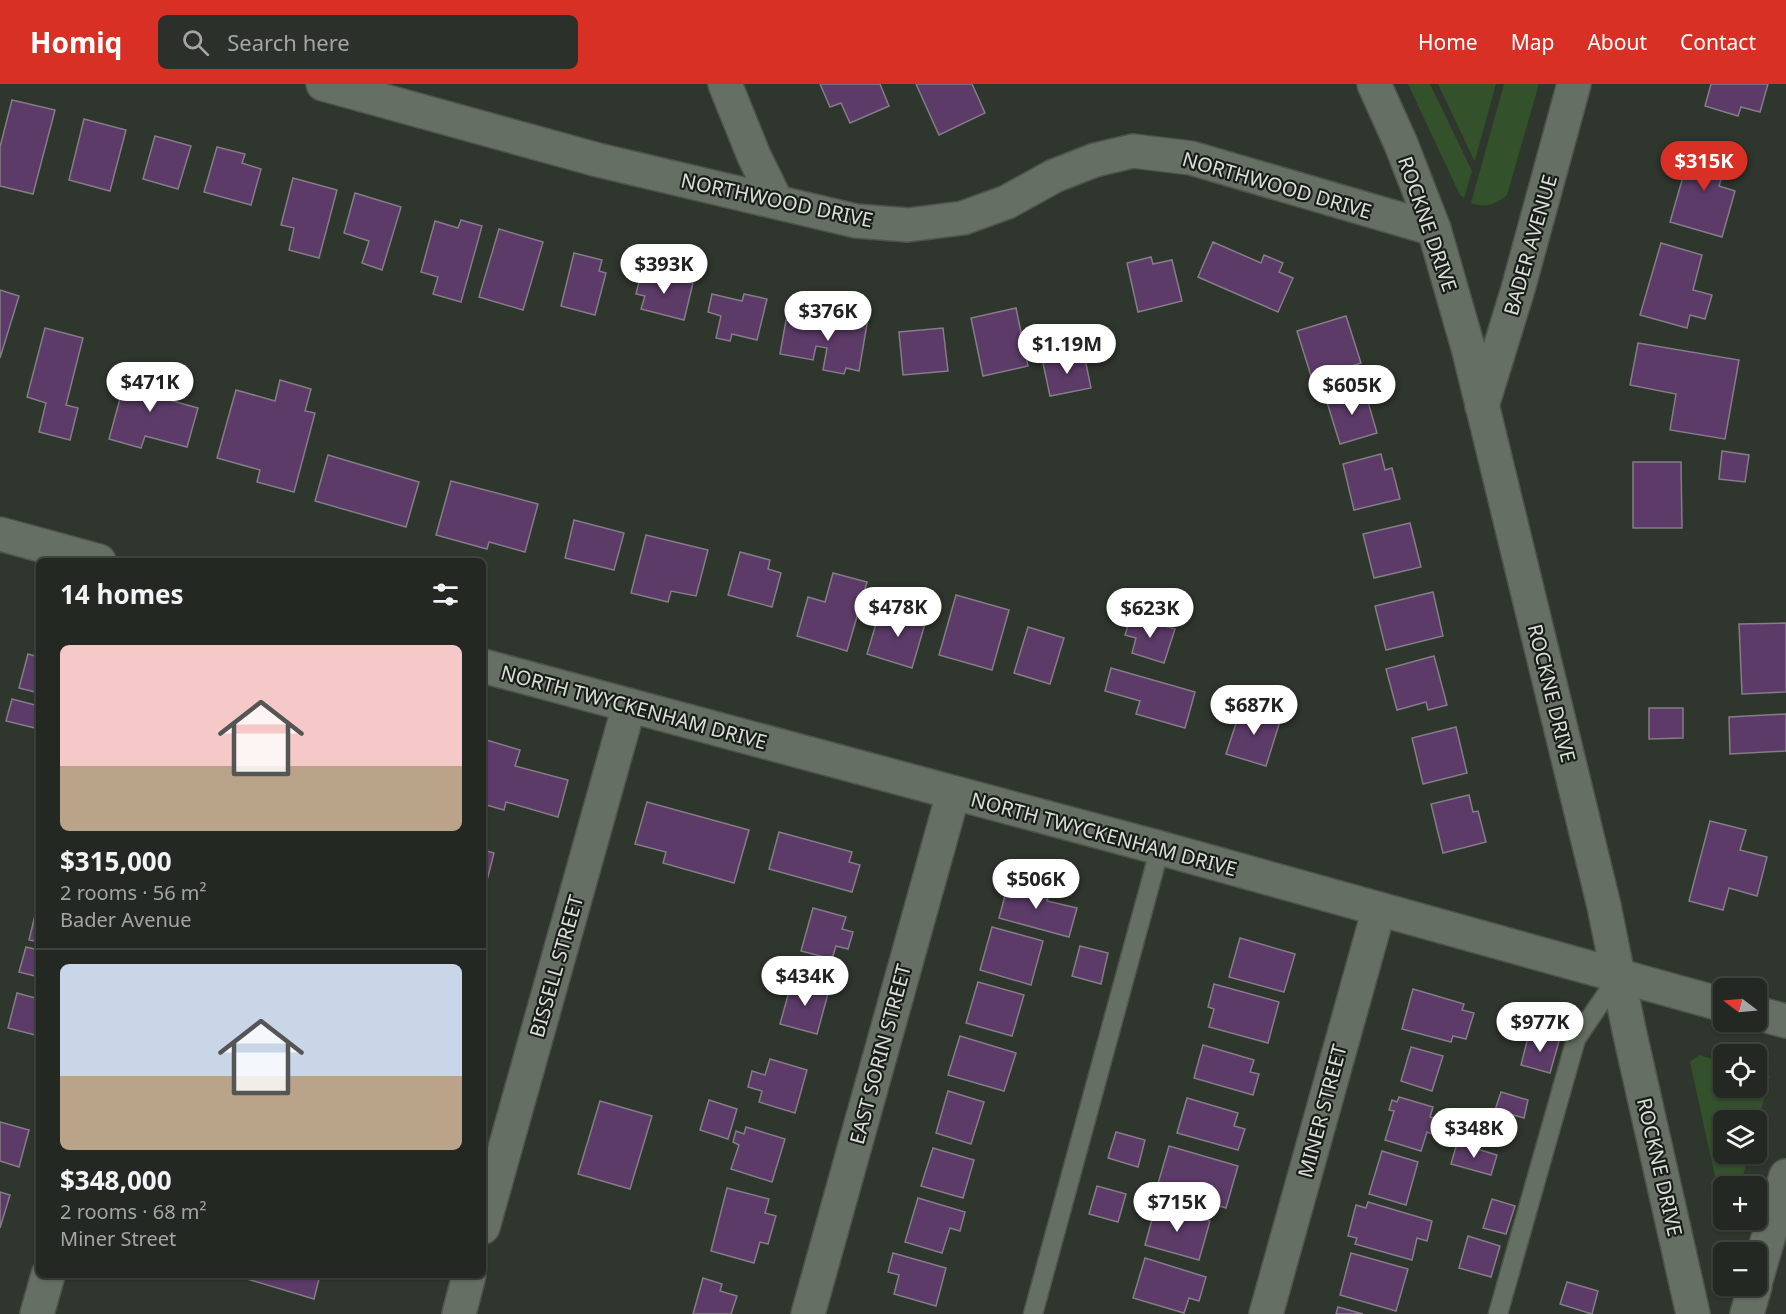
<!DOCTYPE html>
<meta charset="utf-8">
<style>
:root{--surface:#232822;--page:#2b302a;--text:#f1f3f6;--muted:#a3a6a5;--line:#404440;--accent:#d93025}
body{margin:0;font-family:"Noto Sans",sans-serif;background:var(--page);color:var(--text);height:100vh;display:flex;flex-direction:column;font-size:22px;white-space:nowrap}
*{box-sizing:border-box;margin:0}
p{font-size:20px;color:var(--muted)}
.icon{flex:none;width:33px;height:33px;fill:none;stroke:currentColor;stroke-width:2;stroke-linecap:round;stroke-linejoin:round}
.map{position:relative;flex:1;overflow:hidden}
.drawer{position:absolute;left:36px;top:474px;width:450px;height:720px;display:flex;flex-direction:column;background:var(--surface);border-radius:9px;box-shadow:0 2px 4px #0004,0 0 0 2px var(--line)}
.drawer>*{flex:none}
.needle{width:39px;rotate:286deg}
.controls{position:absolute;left:1713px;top:894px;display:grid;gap:12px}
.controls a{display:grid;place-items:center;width:54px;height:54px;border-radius:9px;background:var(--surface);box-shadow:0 2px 4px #0004,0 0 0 2px var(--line);font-size:30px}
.price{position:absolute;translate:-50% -51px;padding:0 14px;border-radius:21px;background:#fff;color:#222;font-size:20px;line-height:39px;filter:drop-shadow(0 2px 3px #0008)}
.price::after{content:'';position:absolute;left:50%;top:36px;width:18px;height:14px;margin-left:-9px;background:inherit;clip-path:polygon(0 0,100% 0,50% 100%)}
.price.current{background:var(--accent);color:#fff}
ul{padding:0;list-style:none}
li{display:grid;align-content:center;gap:12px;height:318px;padding:0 24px}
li+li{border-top:2px solid var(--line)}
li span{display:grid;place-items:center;height:186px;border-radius:9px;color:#555}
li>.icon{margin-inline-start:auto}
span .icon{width:108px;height:108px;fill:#fffc;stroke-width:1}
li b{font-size:26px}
h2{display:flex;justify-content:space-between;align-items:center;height:72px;padding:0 24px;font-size:26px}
header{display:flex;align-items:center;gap:36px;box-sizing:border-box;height:84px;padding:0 30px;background:var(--accent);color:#fff}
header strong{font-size:28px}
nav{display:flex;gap:33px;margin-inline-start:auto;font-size:21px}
.search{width:420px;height:54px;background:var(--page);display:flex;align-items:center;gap:15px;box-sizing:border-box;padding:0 21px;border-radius:9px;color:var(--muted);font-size:22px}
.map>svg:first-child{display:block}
.green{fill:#33512a}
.building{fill:#5c3b68;stroke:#847c87;stroke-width:1.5}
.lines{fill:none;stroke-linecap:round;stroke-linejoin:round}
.service-casing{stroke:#4e544c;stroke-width:21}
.minor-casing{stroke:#4e544c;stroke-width:36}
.tertiary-casing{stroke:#4e544c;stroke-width:36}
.service{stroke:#666f64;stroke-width:18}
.minor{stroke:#666f64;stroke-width:33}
.tertiary{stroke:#666f64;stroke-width:33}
.labels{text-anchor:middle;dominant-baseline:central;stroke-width:4.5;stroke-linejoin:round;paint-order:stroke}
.street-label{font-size:20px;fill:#dbe0da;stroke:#191d18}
</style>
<header>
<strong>Homiq</strong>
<div class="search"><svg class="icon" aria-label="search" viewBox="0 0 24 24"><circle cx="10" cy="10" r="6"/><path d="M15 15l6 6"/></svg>Search here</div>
<nav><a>Home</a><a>Map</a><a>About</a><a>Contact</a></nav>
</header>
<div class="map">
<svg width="1786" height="1230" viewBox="0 0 1786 1230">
<rect width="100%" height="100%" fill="#2f362d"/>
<!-- green -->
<g class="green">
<path d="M1408,0H1430L1472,87L1464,114L1460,111Z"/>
<path d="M1438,0H1496L1475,76H1474Z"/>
<path d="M1504,0H1539L1507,111C1495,121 1485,124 1471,119Z"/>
<path d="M1699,971L1723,978L1724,1004H1756L1757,988L1770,992L1757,1042L1756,1036H1724V1070H1749L1740,1102H1724L1723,1129L1690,978Z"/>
</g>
<!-- building -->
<g class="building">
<path d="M820,0H880L889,22L850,39L841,19L830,23Z"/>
<path d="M916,0H972L985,29L939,51Z"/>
<path d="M1711,0H1768L1760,28L1741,23L1738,32L1705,22Z"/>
<path d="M12,16L55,26L33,110L0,102V63Z"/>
<path d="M84,35L126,46L110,107L69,96Z"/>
<path d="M155,52L191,62L178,105L143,95Z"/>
<path d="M1693,58L1729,68L1719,102L1735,107L1722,153L1670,138Z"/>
<path d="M217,63L245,70L242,79L261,85L251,121L204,108Z"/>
<path d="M293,94L337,106L319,174L289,166L294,144L281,141Z"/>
<path d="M355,109L401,123L382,186L362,179L369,157L344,149Z"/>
<path d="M461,136L482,142L461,218L433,210L438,193L421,188L435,137L458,144Z"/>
<path d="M499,145L543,158L523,226L479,213Z"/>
<path d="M1213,158L1261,179L1264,171L1283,179L1279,188L1293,194L1278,228L1198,193Z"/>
<path d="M1661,159L1702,171L1693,206L1712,211L1705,235L1690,231L1687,244L1640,231Z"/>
<path d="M574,169L602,176L599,187L606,189L595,231L561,222Z"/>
<path d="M1151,173L1153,180L1172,176L1182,217L1138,228L1127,179Z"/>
<path d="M642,186L693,199L684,236L641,225L645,212L636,210Z"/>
<path d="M0,206L19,212L0,274Z"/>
<path d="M712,210L742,217L744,210L767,215L757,256L732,250L730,257L716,254L721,232L708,228Z"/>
<path d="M1016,224L1028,282L983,292L971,234Z"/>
<path d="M844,230L868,234L859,287L846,284L844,290L823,286L827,264L816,262L813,276L780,270L786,236L831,244L832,237L843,239Z"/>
<path d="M1346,232L1361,279L1312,295L1297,247Z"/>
<path d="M45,244L83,254L66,321L78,324L70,356L39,348L46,319L27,313Z"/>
<path d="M943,244L948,287L903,291L899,248Z"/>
<path d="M1638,259L1739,276L1725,355L1670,346L1676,310L1630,301Z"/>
<path d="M1084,270L1091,304L1050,312L1043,279Z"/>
<path d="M129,282L163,292L158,313L198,324L187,363L145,352L141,364L109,355Z"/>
<path d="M280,296L311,305L305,327L315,329L294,408L257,398L260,386L217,374L236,306L275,317Z"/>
<path d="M1364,304L1377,349L1340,360L1326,315Z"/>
<path d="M1722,367L1749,371L1745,398L1719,395Z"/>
<path d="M1381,370L1385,386L1392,384L1400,415L1354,426L1343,380Z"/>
<path d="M328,371L419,398L406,443L315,417Z"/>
<path d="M1633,378H1681L1682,444H1633Z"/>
<path d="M451,397L538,420L525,468L489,458L487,465L436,451Z"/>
<path d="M574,436L624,449L614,486L565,474Z"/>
<path d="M1410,439L1421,483L1374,494L1363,450Z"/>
<path d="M646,451L708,466L696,512L671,507L668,518L631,509Z"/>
<path d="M740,468L770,476L768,485L781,489L772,523L728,511Z"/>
<path d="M833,489L867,498L847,567L797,552L808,513L825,518Z"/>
<path d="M1433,508L1443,552L1386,566L1375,522Z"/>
<path d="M956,511L1009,526L992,586L939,571Z"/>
<path d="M898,524L927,533L912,584L867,570L878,533L894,538Z"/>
<path d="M1131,532L1175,545L1164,579L1132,569L1136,554L1125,551Z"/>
<path d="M1786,539V608L1742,610L1739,540Z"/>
<path d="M1028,543L1064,554L1050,600L1014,589Z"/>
<path d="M28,570L39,573V609L19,604Z"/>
<path d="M1434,572L1447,621L1428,626L1426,618L1397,626L1386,585Z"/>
<path d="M1111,584L1195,608L1185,644L1136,630L1140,617L1105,607Z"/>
<path d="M12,615L39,622V645L6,637Z"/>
<path d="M1242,621L1281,634L1266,682L1226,670Z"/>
<path d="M1649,624H1683V654L1649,655Z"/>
<path d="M1786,630V667L1730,670L1729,633Z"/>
<path d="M1456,643L1467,689L1423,700L1412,654Z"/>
<path d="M483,655L520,666L515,682L568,696L558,733L506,718L504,726L483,720Z"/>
<path d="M1469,711L1473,728L1478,727L1486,758L1443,769L1431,720Z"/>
<path d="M647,718L749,746L734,799L663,779L666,768L635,760Z"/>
<path d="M1710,737L1746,746L1740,766L1767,773L1757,812L1729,804L1723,826L1689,817Z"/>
<path d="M779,748L852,768L849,778L860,781L852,808L769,785Z"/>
<path d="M483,766L494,769L483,812Z"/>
<path d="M1009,797L1049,808L1047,817L1077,824L1069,853L999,834Z"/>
<path d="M39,815V858L29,856Z"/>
<path d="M813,824L846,833L842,845L853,848L848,865L836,862L832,875L801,867Z"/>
<path d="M992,843L1043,857L1031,901L980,886Z"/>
<path d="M1240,854L1295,870L1284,908L1229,893Z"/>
<path d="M1080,862L1108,869L1101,900L1072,892Z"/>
<path d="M26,863L39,866V893L19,888Z"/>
<path d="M792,897L829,906L817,950L780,940Z"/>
<path d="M978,898L1024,911L1012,952L966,939Z"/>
<path d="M1214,900L1279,918L1268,959L1209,943L1214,925L1208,923Z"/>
<path d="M1413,905L1464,920L1462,926L1474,929L1466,955L1453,952L1451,958L1402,945Z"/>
<path d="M17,909L39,915V952L8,944Z"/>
<path d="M1529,949L1559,957L1550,989L1521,981Z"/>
<path d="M960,952L1016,969L1004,1007L948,991Z"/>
<path d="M1203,961L1254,976L1250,988L1259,990L1253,1011L1194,994Z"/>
<path d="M1411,963L1443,972L1432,1007L1401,997Z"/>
<path d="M770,975L807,986L795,1029L759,1018L762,1007L748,1003L752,987L765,991Z"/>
<path d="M948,1007L984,1018L971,1060L936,1049Z"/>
<path d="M1501,1008L1528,1016L1524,1034L1495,1026Z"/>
<path d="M1399,1013L1433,1023L1430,1033L1442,1036L1438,1052L1427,1048L1421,1067L1385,1056L1394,1027L1389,1026L1392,1016L1397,1018Z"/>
<path d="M1187,1014L1238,1029L1234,1042L1245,1045L1238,1066L1177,1049Z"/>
<path d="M709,1016L737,1025L728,1055L700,1046Z"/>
<path d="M600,1017L652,1032L630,1105L578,1090Z"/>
<path d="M0,1038L29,1046L19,1083L0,1077Z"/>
<path d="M746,1043L785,1055L772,1098L731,1085L739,1061L733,1058L736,1047L744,1050Z"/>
<path d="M1116,1048L1145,1056L1138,1083L1108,1074Z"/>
<path d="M1457,1059L1497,1071L1491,1091L1451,1080Z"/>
<path d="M1169,1062L1238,1082L1226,1124L1157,1103Z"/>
<path d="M933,1064L974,1076L963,1114L921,1102Z"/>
<path d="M1382,1067L1418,1078L1406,1121L1369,1110Z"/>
<path d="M1097,1102L1126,1110L1118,1138L1089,1130Z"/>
<path d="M727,1104L769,1115L765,1129L776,1132L768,1160L760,1158L754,1179L711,1167Z"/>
<path d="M0,1108L10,1111L0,1144Z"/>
<path d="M918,1114L965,1128L960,1147L950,1144L942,1169L905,1158Z"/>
<path d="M1492,1115L1515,1122L1506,1150L1483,1144Z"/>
<path d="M1368,1118L1432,1137L1427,1157L1417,1154L1412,1176L1355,1160L1357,1154L1348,1152L1356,1121L1366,1124Z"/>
<path d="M1156,1121L1210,1137L1199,1176L1145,1161Z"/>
<path d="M1468,1152L1500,1162L1491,1193L1459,1184Z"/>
<path d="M893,1169L946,1184L936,1222L894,1210L899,1191L888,1188Z"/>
<path d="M1351,1169L1408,1185L1396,1227L1340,1211Z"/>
<path d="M1145,1174L1206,1193L1199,1217L1189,1214L1184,1229L1133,1214Z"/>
<path d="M234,1191H320L314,1215Z"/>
<path d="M703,1194L722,1200L720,1207L737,1212L731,1230H693Z"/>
<path d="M1567,1198L1598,1207L1592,1230L1560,1220Z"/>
<path d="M1338,1223L1363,1230H1336Z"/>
</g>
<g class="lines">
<defs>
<g id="service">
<path d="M1033,1230L1160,764"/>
<path d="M1498,1230L1576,955L1618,893"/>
</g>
<g id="minor">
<path d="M323,0L598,76L856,137L908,141L963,134L1007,118L1054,92L1095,76L1133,67L1191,74L1434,145"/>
<path d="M725,0L754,72L776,117"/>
<path d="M1374,0L1401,60L1434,145L1469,267L1604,822L1629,946L1693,1230"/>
<path d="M1482,322L1518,205L1574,0"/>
<path d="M483,1143L629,622"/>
<path d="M1756,1196L1786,1092"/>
<path d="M37,1230L48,1191"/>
<path d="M459,1230L469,1191"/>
<path d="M808,1230L953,710"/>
<path d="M1266,1230L1379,825"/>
<path d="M1747,1230L1755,1202"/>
</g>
<g id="tertiary">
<path d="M0,450L99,477"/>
<path d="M483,582L1160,764L1724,921"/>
<path d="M1756,929L1786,937"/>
</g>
</defs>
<!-- service casing -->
<use href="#service" class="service-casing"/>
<!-- minor casing -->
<use href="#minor" class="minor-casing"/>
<!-- tertiary casing -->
<use href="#tertiary" class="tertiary-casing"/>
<!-- service -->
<use href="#service" class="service"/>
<!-- minor -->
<use href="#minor" class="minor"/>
<!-- tertiary -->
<use href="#tertiary" class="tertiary"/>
</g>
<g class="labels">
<!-- street labels -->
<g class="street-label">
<text transform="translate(1277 101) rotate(16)">NORTHWOOD DRIVE</text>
<text transform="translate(777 116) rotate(12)">NORTHWOOD DRIVE</text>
<text transform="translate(1428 140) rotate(71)">ROCKNE DRIVE</text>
<text transform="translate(1530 161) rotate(-74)">BADER AVENUE</text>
<text transform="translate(1552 609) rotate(76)">ROCKNE DRIVE</text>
<text transform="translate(634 623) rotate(15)">NORTH TWYCKENHAM DRIVE</text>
<text transform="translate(1104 750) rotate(15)">NORTH TWYCKENHAM DRIVE</text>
<text transform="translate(556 882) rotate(-74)">BISSELL STREET</text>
<text transform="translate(880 970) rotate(-75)">EAST SORIN STREET</text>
<text transform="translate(1322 1027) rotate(-75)">MINER STREET</text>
<text transform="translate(1660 1083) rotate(77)">ROCKNE DRIVE</text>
</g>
</g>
</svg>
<div class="controls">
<a><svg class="needle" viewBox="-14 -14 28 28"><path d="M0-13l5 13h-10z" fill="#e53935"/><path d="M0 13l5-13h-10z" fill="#a3a6a5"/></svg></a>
<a><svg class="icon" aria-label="locate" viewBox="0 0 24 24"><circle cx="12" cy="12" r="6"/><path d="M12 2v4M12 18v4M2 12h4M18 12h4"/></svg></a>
<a><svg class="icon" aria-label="layers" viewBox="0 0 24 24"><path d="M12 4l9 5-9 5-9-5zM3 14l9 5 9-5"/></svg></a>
<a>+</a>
<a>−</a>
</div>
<b class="price current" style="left:1704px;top:108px">$315K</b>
<b class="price" style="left:664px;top:211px">$393K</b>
<b class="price" style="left:828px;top:258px">$376K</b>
<b class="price" style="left:1067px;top:291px">$1.19M</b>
<b class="price" style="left:150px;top:329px">$471K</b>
<b class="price" style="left:1352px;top:332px">$605K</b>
<b class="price" style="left:898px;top:554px">$478K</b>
<b class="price" style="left:1150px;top:555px">$623K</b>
<b class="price" style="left:1254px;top:652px">$687K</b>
<b class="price" style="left:1036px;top:826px">$506K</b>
<b class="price" style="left:805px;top:923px">$434K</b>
<b class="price" style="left:1540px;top:969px">$977K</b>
<b class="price" style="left:1474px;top:1075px">$348K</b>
<b class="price" style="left:1177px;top:1149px">$715K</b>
<section class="drawer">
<h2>14 homes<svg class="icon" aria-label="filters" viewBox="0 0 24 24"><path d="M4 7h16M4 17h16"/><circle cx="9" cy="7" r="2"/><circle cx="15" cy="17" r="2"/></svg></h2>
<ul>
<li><span style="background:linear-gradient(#f6c9c9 65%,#b9a48a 0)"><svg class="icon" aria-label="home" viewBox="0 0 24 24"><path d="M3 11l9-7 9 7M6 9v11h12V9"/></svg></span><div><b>$315,000</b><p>2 rooms · 56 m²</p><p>Bader Avenue</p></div></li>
<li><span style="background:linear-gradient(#c9d6e8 60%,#b9a48a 0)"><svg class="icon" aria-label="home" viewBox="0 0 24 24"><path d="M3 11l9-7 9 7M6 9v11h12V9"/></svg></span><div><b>$348,000</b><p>2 rooms · 68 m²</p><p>Miner Street</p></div></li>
</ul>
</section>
</div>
